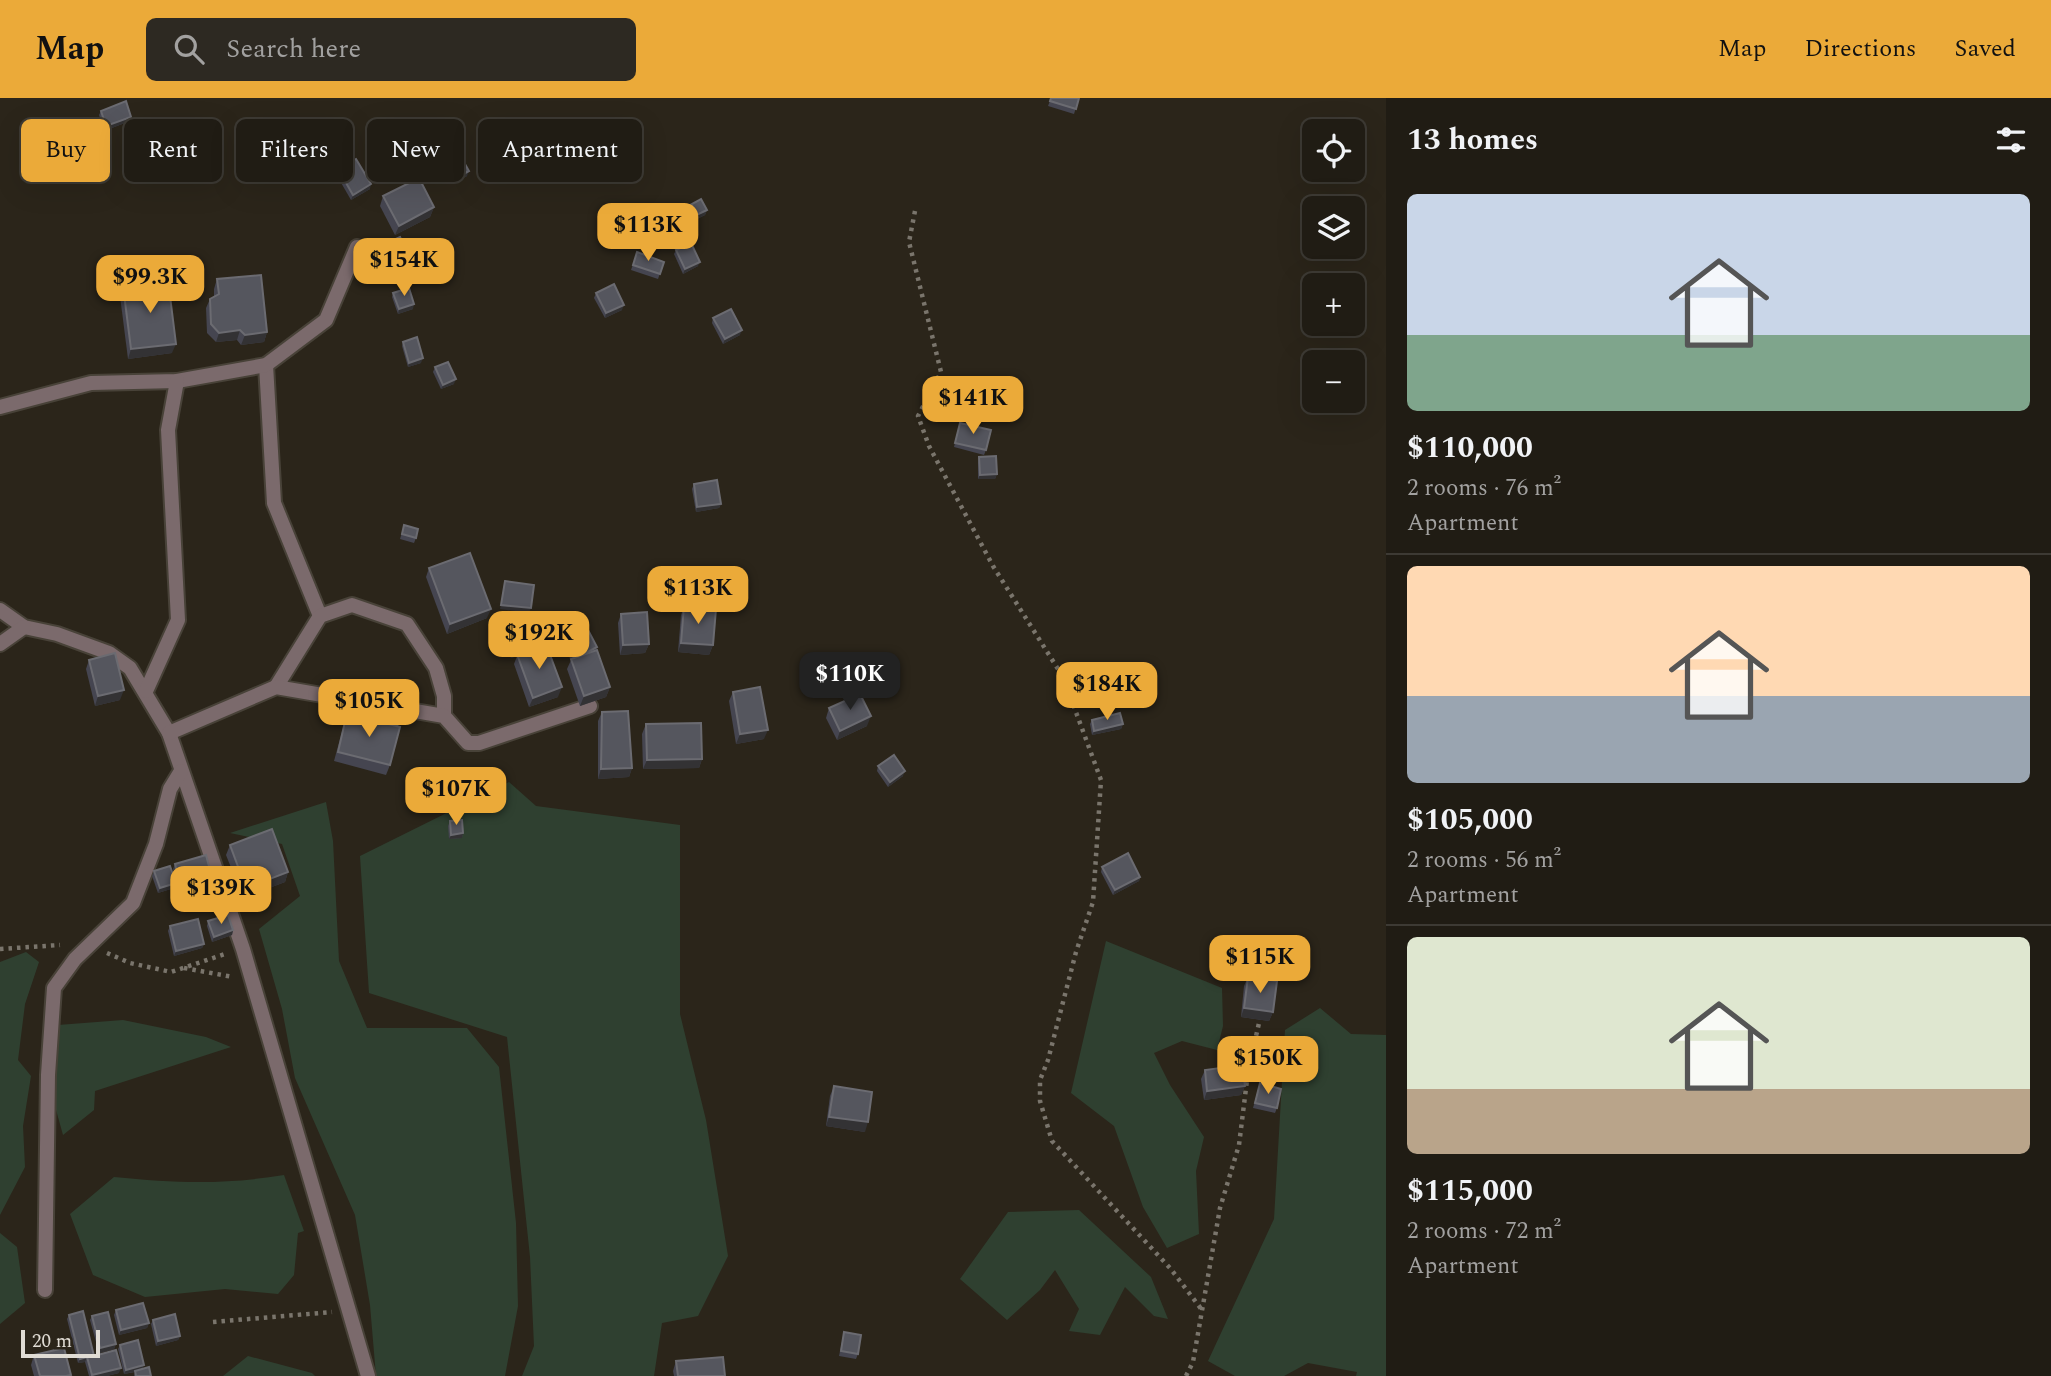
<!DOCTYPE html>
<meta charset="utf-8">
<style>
:root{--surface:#201c14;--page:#2d2922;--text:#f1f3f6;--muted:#a2a1a0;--line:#3d3a34;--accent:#ebaa39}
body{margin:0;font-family:Spectral,serif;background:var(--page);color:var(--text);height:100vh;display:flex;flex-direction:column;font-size:26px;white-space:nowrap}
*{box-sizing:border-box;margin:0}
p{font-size:23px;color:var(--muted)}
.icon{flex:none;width:38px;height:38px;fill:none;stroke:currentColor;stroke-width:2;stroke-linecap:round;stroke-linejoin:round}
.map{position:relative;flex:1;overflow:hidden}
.side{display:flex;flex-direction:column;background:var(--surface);width:665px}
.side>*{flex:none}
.top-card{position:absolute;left:21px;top:21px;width:665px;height:63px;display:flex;gap:14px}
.tools{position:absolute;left:1302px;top:21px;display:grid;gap:14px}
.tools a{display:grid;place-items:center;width:63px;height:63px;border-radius:10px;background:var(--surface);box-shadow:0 7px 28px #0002,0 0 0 2px var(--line);font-size:35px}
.scale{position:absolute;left:21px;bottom:18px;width:79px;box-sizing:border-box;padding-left:7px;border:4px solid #e0dcd4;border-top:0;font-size:19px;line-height:24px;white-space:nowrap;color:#e0dcd4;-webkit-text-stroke:5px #2b251a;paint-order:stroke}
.price{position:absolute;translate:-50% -60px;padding:0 16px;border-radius:14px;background:var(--accent);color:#111;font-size:23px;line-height:46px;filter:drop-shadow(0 2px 4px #0008)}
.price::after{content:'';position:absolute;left:50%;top:42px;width:21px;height:16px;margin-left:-10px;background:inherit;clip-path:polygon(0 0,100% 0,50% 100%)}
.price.on{background:#222;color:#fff}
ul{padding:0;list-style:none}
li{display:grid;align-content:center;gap:14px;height:371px;padding:0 21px}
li+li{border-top:2px solid var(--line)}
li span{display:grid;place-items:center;height:217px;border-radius:10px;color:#555}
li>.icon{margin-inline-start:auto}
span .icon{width:126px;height:126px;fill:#fffc;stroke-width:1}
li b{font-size:30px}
h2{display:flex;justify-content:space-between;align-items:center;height:84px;padding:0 21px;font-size:30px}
.chip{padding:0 24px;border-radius:10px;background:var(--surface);box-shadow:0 7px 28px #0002,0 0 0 2px var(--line);font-size:24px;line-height:63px}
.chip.on{background:var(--accent);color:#111}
header{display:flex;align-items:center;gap:42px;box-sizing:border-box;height:98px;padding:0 35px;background:var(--accent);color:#111}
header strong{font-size:33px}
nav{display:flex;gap:38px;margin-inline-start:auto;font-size:24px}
.search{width:490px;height:63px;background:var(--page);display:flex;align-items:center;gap:18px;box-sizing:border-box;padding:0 24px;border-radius:10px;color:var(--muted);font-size:26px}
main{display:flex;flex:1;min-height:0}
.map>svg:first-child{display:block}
.green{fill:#2f4030}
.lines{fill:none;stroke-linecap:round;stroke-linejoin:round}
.minor-casing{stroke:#484238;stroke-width:18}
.path{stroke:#7a756c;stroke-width:4.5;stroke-dasharray:3.5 5;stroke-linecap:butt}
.minor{stroke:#7b6a6c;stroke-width:14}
.wall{fill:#454550}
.shaded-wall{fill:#333234}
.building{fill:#55565e;stroke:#6b6b71;stroke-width:2}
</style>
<header>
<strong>Map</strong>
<div class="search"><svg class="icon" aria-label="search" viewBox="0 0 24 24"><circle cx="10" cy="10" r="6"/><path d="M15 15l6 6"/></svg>Search here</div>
<nav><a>Map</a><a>Directions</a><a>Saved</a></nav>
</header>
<main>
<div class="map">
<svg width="1386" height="1278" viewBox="0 0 1386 1278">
<rect width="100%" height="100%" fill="#2b251a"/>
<!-- green -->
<g class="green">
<path d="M509,684L536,708L680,727V916L706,1022L728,1158L698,1218L662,1225L654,1278H522L534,1248L530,1159L507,939L369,895L360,758Z"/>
<path d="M326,704L333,743L339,863L367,930H467L499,969L516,1125L518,1208L505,1278H376L370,1207L355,1117L295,980L282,911L259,831L300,798L282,746L230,735Z"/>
<path d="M1106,843L1222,890L1223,928L1217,952L1182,943L1154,955L1170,987L1204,1039L1196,1073L1199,1136L1167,1150L1143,1109L1114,1028L1071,995Z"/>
<path d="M26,854L39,864L25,906L18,962L31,978L23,1028L25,1069L0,1117V864Z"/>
<path d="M1320,910L1351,936L1386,937V1278H1356L1357,1274L1308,1265L1284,1278H1235L1208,1263L1274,1121L1285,932Z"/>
<path d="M123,922L206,939L231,949L95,993L94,1012L63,1037L48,983L58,927Z"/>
<path d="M284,1077L304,1133L298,1135L294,1177L278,1196L225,1191L145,1199L93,1177L70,1116L114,1079C175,1085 224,1087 284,1077Z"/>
<path d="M1079,1112L1151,1179L1168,1221L1154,1218L1125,1189L1100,1237L1069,1233L1079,1211L1055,1172L1040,1192L1007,1222L960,1181L1008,1114Z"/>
<path d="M0,1135L17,1149L25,1205L0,1226Z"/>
<path d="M248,1258L312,1275L315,1278H223Z"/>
</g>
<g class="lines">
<defs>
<g id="minor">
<path d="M266,267L274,405L320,518"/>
<path d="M0,309L91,285L177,283L266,267L326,222L357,149"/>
<path d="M0,512L24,529L57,536L109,555L130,570L169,635L243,851L368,1278"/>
<path d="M0,546L24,529"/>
<path d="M276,589L320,518L352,507L407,526L436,570L444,598V618"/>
<path d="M146,593L178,522L168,332L177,283"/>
<path d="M169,635L276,589L444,618L468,645H479L590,608"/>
<path d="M45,1192L48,977L54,890L75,861L133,805L156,746L170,691L181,673"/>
</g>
</defs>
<!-- minor casing -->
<use href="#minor" class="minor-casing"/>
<!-- path -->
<g class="path">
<path d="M915,113L909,144L941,274L918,318L929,348L993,468L1063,579L1101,682L1093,804L1076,854L1048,962L1040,982V1003L1052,1043L1170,1170L1202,1212"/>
<path d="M0,851L60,847"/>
<path d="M107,855L130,865L171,874L225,856"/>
<path d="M184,870L233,879"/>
<path d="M213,1224L332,1214"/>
<path d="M1186,1278L1193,1264L1220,1110L1239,1047L1248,974L1259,925"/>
</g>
<!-- minor -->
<use href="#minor" class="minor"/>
</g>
<!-- wall -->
<g class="wall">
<path d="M1051,0H1079L1074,16L1048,8Z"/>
<path d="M101,13L130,23L104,33L99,17Z"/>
<path d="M451,65L467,78L457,83L449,70Z"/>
<path d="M338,71L370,91L351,102L336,76Z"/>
<path d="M383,98L434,109L430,119L395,137L380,108Z"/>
<path d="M681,112H707L705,117L685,127L679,117Z"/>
<path d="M375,150L411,163L409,168L384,179L373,155Z"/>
<path d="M676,152L698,168L683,176L674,156Z"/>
<path d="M637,154L664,164L658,181L631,172Z"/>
<path d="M217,181L267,234L264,244L241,247L237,242L216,244L207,235L206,210L210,201L214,198V191Z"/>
<path d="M123,188L172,255L128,261L120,198Z"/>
<path d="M393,195L413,211L398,216L392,199Z"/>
<path d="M596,195L622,212L605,220L594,200Z"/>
<path d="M713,220L740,237L723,246L712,225Z"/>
<path d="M403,244L421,265L408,269L402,248Z"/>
<path d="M435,269L454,286L441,291L433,274Z"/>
<path d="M960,325L986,352L984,357L954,349Z"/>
<path d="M979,359L997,376L995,381H978V364Z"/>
<path d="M694,386L721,406L719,410L696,414L692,391Z"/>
<path d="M404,427L416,440L414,445L400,441Z"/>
<path d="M429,470L487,520L447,536L426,479Z"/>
<path d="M684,508L713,547L709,557L678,554L681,517Z"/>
<path d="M621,516L649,546L645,555L620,557L618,525Z"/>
<path d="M506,537L535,550L558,599L529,609L514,566L517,558L511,560L504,541Z"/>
<path d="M566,544L597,549L596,553L610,589L606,599L580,608L567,571L571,562L564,549Z"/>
<path d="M89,562L120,602L95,608L86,571Z"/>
<path d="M733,594L764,641L736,646L729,603Z"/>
<path d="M829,610L867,628L837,642L826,620Z"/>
<path d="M602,614L632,670L629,679L598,681V623Z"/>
<path d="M347,615L397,628L390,667L386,677L334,663Z"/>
<path d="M1092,622L1123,626L1121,631L1092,637L1090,626Z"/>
<path d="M646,626L702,661L699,670L643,671L642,636Z"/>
<path d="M878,668L903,678L888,689L877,673Z"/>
<path d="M450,723L463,735L462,740L449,741L448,728Z"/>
<path d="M230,747L288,774L285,784L243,800L226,757Z"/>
<path d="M175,766L211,776L209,781L178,790L173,771Z"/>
<path d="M1102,769L1140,779L1139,783L1113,797L1101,774Z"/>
<path d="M154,773L176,785L174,790L158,795L152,778Z"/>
<path d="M208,823L233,832L232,837L212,844L207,828Z"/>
<path d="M170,828L204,846L202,850L174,858L168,833Z"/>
<path d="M1248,879L1273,914L1269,923L1241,919L1244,888Z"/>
<path d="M1272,953L1283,957L1274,979L1264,975Z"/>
<path d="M1205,972L1245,988L1241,997L1204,1002L1201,981Z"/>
<path d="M1260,985L1277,1010L1275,1015L1253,1010Z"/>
<path d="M834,988L865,1034L826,1028L830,998Z"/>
<path d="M116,1212L149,1225L147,1230L119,1237L114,1217Z"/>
<path d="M69,1217L94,1258L119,1275L107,1278H89L85,1264L78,1265L67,1221Z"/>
<path d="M92,1218L116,1246L114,1251L99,1255L90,1222Z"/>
<path d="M153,1222L180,1238L178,1242L156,1248L151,1226Z"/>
<path d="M844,1234L858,1256L856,1261L839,1258Z"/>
<path d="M120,1247L143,1271L151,1278H134L135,1274L124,1276L118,1251Z"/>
<path d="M34,1257L70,1278H34L31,1267Z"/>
<path d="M676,1263L725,1278H674L673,1273Z"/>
</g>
<!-- shaded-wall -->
<g class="shaded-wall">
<path d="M131,19L130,23L104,33L106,28Z"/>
<path d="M469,73L467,78L457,83L458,79Z"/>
<path d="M371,86L370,91L351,102L353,97Z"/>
<path d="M434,109L430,119L395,137L399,128Z"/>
<path d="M707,112L705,117L685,127L686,122Z"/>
<path d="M411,163L409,168L384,179L385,174Z"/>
<path d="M700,164L698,168L683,176L685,171Z"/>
<path d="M414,206L413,211L398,216L399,211Z"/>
<path d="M624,207L622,212L605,220L606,215Z"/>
<path d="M240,232L237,242L216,244L219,235Z"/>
<path d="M742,232L740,237L723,246L725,241Z"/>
<path d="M267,234L264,244L241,247L245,237Z"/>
<path d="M176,246L172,255L128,261L131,251Z"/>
<path d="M423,260L421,265L408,269L409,265Z"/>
<path d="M456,281L454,286L441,291L443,287Z"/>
<path d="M997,376L995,381H978L980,377Z"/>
<path d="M721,406L719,410L696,414L697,409Z"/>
<path d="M501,507L531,510L529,515L500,511Z"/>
<path d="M491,511L487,520L447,536L450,526Z"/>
<path d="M681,545L713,547L709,557L678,554Z"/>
<path d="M649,546L645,555L620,557L623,547Z"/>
<path d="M536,547L534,552L517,556V558L511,560L512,555Z"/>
<path d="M562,589L558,599L529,609L533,600Z"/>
<path d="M610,589L606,599L580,608L584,598Z"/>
<path d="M124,592L120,602L95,608L98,598Z"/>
<path d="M871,618L867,628L837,642L840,633Z"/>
<path d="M1123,626L1121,631L1092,637L1094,633Z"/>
<path d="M768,632L764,641L736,646L740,636Z"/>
<path d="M702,661L699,670L643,671L647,662Z"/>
<path d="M632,670L629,679L598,681L601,671Z"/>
<path d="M905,673L903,678L888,689L890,684Z"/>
<path d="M463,735L462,740L449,741L451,737Z"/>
<path d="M288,774L285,784L243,800L246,790Z"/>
<path d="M211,776L209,781L178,790L180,785Z"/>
<path d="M1140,779L1139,783L1113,797L1115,792Z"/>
<path d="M176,785L174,790L158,795L160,790Z"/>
<path d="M233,832L232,837L212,844L214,839Z"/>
<path d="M204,846L202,850L174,858L176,853Z"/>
<path d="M1244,910L1273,914L1269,923L1241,919Z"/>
<path d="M1245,988L1241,997L1204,1002L1207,993Z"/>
<path d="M829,1019L868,1024L865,1034L826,1028Z"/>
<path d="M149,1225L147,1230L119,1237L121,1232Z"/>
<path d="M180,1238L178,1242L156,1248L158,1243Z"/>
<path d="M116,1246L114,1251L99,1255L100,1250Z"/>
<path d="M87,1259L85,1264L78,1265L80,1261Z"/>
<path d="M144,1267L142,1272L124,1276L126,1272Z"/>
<path d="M121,1270L119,1275L107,1278H91Z"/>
</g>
<!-- building -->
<g class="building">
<path d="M1051,0H1079L1076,11L1050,3Z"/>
<path d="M126,3L131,19L106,28L101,13Z"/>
<path d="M461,59L469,73L458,79L451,65Z"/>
<path d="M356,61L371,86L353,97L338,71Z"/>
<path d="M419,80L434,109L399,128L383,98Z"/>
<path d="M701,101L707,112L686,122L681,112Z"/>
<path d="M400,139L411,163L385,174L375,150Z"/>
<path d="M691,145L700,164L685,171L676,152Z"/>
<path d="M637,154L664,164L660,176L633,167Z"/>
<path d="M261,177L267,234L245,237L240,232L219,235L211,226L210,201L219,196L217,181Z"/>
<path d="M168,182L176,246L131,251L123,188Z"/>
<path d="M614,186L624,207L606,215L596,195Z"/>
<path d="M409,190L414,206L399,211L393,195Z"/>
<path d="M731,211L742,232L725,241L713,220Z"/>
<path d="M417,239L423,260L409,265L403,244Z"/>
<path d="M448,264L456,281L443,287L435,269Z"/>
<path d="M960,325L991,332L986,352L955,345Z"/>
<path d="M996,358L997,376L980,377L979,359Z"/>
<path d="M717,382L721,406L697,409L694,386Z"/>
<path d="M404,427L418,431L416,440L402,436Z"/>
<path d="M470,455L491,511L450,526L429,470Z"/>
<path d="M505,483L534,487L531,510L501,507Z"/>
<path d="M684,508L716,511L713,547L681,545Z"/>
<path d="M647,514L649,546L623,547L621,516Z"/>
<path d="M529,528L536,547L512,555L506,537Z"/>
<path d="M588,532L597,549L582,557L574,560L566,544Z"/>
<path d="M546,546L562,589L533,600L517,556Z"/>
<path d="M597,552L610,589L584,598L571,561Z"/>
<path d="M115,555L124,592L98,598L89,562Z"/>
<path d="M760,589L768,632L740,636L733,594Z"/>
<path d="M860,596L871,618L840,633L829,610Z"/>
<path d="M381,613L400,620L397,628L377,622Z"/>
<path d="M628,613L632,670L601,671L602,614Z"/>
<path d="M347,615L400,629L390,667L338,654Z"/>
<path d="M1120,615L1123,626L1094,633L1092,622Z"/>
<path d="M701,625L702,661L647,662L646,626Z"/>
<path d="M894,657L905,673L890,684L878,668Z"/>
<path d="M462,722L463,735L451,737L450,723Z"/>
<path d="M272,731L288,774L246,790L230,747Z"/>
<path d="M1128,755L1140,779L1115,792L1102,769Z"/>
<path d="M206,757L211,776L180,785L175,766Z"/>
<path d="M170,768L176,785L160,790L154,773Z"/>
<path d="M228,817L233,832L214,839L208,823Z"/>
<path d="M198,821L204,846L176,853L170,828Z"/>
<path d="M1248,879L1277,883L1273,914L1244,910Z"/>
<path d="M1272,953L1283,957L1276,975L1265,970Z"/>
<path d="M1242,967L1245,988L1207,993L1205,972Z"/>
<path d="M1260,985L1281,991L1277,1010L1255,1005Z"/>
<path d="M834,988L872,994L868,1024L829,1019Z"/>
<path d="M143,1205L149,1225L121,1232L116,1212Z"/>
<path d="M83,1213L94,1258L116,1252L121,1270L92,1277L87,1259L80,1261L69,1217Z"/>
<path d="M108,1214L116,1246L100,1250L92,1218Z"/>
<path d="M175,1216L180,1238L158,1243L153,1222Z"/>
<path d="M844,1234L861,1237L858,1256L841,1253Z"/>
<path d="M138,1242L144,1267L126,1272L120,1247Z"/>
<path d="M64,1250L71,1277L66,1278H40L34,1257Z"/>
<path d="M723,1259L725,1278H678L676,1263Z"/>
<path d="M149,1269L151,1278H136L135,1273Z"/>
</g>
</svg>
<div class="tools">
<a><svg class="icon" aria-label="locate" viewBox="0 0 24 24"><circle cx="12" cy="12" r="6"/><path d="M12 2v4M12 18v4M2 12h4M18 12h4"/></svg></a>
<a><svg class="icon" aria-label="layers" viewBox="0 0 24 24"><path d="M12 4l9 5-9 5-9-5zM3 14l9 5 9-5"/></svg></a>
<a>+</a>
<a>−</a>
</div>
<div class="scale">20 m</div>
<b class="price" style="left:648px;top:165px">$113K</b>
<b class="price" style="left:404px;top:200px">$154K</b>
<b class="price" style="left:150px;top:217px">$99.3K</b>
<b class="price" style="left:973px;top:338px">$141K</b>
<b class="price" style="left:698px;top:528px">$113K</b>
<b class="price" style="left:539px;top:573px">$192K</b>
<b class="price on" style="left:850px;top:614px">$110K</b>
<b class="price" style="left:1107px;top:624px">$184K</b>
<b class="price" style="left:369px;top:641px">$105K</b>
<b class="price" style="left:456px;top:729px">$107K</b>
<b class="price" style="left:221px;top:828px">$139K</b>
<b class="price" style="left:1260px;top:897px">$115K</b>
<b class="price" style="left:1268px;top:998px">$150K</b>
<div class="top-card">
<a class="chip on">Buy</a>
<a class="chip">Rent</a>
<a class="chip">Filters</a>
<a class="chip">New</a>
<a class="chip">Apartment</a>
</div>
</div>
<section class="side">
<h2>13 homes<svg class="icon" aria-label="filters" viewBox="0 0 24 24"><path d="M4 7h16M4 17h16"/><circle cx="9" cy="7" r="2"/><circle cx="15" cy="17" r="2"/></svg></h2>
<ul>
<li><span style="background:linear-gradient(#c9d6e8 65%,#7fa58c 0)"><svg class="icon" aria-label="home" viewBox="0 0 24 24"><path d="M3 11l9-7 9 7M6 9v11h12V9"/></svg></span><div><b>$110,000</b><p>2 rooms · 76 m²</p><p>Apartment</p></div></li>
<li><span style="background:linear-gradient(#ffd9b3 60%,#9aa5b1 0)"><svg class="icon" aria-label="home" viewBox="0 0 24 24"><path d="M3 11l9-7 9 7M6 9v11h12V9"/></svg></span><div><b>$105,000</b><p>2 rooms · 56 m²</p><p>Apartment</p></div></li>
<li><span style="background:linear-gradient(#dfe7d0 70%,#b9a48a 0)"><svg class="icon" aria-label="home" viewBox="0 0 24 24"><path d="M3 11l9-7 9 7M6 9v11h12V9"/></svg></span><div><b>$115,000</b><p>2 rooms · 72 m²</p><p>Apartment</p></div></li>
</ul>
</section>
</main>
